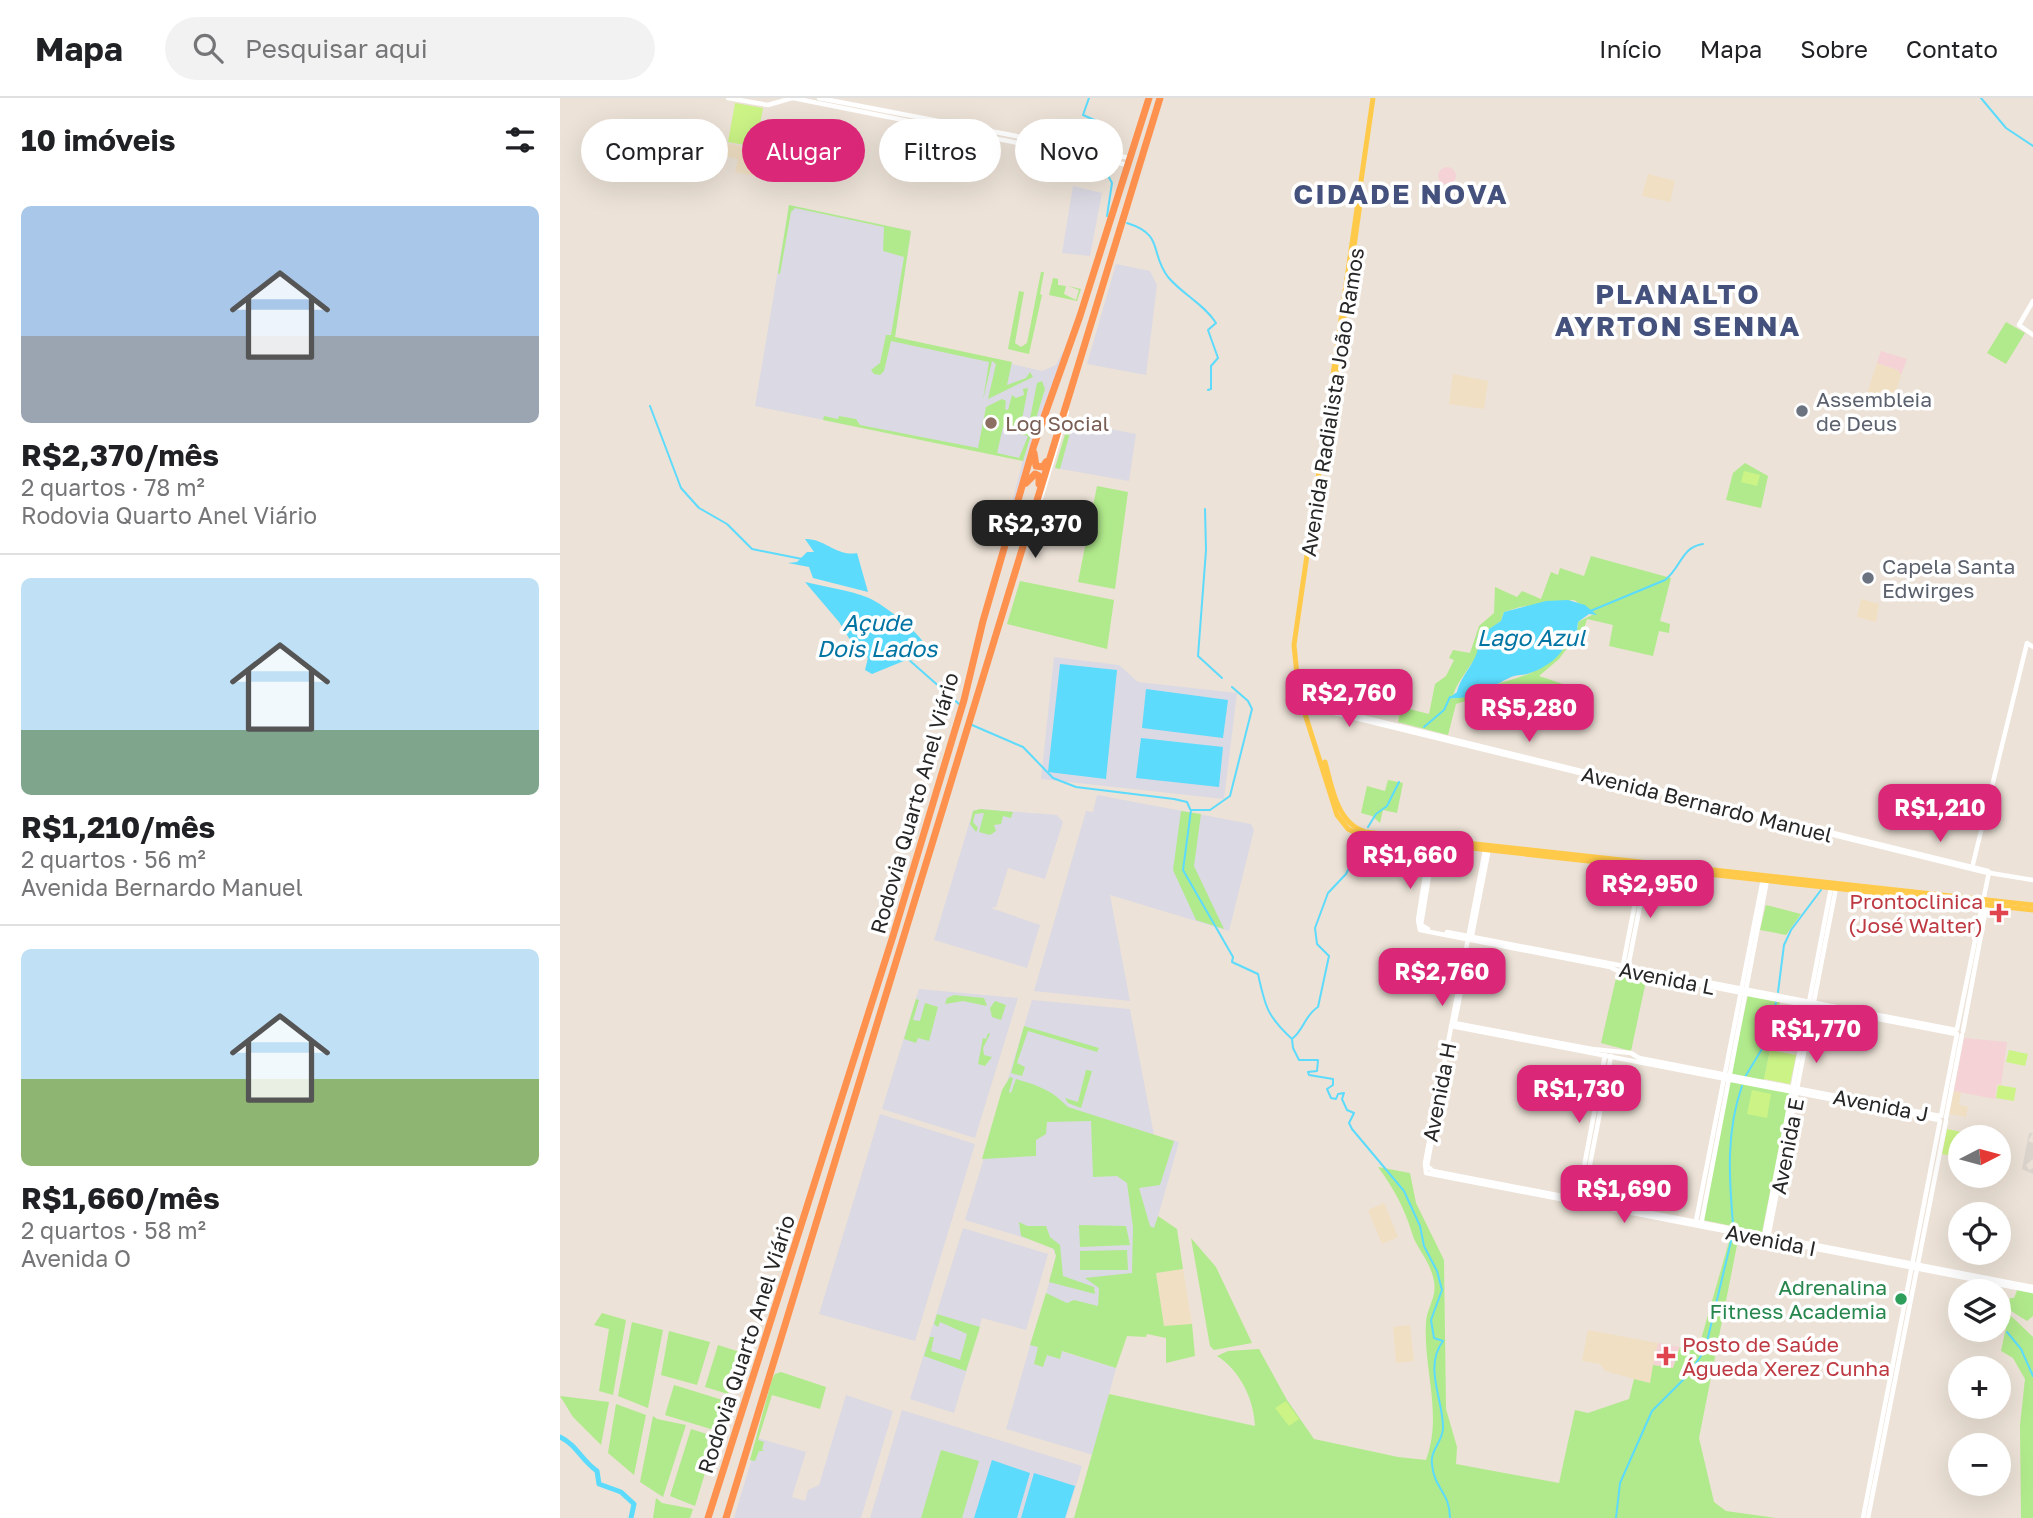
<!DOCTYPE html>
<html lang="pt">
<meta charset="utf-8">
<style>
:root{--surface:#fff;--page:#f2f2f2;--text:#202124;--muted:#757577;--line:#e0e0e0;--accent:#db2777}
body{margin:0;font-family:"Golos Text",sans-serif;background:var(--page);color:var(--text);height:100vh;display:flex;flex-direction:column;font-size:26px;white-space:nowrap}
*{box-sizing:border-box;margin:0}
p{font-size:23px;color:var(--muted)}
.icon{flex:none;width:38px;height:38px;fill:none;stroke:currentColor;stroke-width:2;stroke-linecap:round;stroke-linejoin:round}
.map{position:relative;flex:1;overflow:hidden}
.panel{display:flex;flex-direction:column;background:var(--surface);width:560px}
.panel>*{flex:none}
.banner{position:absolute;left:21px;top:21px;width:665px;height:63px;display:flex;gap:14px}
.needle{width:46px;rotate:84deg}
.controls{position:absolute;left:1388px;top:1027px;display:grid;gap:14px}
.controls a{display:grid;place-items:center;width:63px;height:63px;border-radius:50%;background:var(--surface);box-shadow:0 7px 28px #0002;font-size:35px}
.price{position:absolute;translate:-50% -60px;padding:0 16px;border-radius:14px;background:var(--accent);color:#fff;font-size:23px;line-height:46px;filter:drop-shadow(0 2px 4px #0008)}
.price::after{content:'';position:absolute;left:50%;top:42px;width:21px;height:16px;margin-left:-10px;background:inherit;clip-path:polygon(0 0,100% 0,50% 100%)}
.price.on{background:#222;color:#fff}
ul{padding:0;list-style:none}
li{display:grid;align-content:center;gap:14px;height:371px;padding:0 21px}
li+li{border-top:2px solid var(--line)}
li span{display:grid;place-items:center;height:217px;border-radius:10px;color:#555}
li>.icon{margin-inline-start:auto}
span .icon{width:126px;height:126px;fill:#fffc;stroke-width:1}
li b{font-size:30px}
h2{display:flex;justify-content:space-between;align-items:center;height:84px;padding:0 21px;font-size:30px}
.chip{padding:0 24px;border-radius:32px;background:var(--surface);box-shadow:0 7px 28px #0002;font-size:24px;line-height:63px}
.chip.on{background:var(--accent);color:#fff}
header{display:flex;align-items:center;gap:42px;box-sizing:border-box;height:98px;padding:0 35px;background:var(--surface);border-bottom:2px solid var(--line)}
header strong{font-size:33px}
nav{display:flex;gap:38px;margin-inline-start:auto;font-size:24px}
.search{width:490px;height:63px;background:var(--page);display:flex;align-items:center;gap:18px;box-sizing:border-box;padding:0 24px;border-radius:38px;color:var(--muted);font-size:26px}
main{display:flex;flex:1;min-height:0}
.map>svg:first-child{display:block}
.industrial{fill:#dbd9e3}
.education{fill:#f0dfc3}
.medical{fill:#f5d2d6}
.green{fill:#b1ea8c;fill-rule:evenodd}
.pitch{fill:#cbf386}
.plaza{fill:#dbd5ce}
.water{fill:#5cdbfc}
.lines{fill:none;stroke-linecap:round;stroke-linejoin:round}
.stream{stroke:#5cdbfc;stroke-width:2}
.river{stroke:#5cdbfc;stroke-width:5}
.secondary{stroke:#fff;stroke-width:4.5}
.primary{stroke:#ffca49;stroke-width:5}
.highway{stroke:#ff914f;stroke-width:7}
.worship-dot{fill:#6b7280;stroke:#fff;stroke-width:2.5}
.education-dot{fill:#8d6e63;stroke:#fff;stroke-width:2.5}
.health-dot{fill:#e0444e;stroke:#fff;stroke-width:2.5}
.leisure-dot{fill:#2e9e5b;stroke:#fff;stroke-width:2.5}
.labels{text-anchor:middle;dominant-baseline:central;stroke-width:7;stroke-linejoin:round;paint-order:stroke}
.worship-label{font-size:21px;fill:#5b616d;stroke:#fff;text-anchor:start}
.street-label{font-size:21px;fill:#272727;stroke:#fff}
.education-label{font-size:21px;fill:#785e54;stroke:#fff;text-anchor:start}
.health-label{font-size:21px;fill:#be3a42;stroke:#fff;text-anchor:end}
.leisure-label{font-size:21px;fill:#27864d;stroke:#fff;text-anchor:end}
.water-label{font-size:23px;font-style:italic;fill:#0074a3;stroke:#fff}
.district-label{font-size:28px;font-weight:bold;letter-spacing:2px;fill:#43517c;stroke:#fff}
</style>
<header>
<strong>Mapa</strong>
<div class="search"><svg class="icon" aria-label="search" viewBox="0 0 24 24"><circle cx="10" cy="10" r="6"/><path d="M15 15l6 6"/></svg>Pesquisar aqui</div>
<nav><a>Início</a><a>Mapa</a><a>Sobre</a><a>Contato</a></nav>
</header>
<main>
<section class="panel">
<h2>10 imóveis<svg class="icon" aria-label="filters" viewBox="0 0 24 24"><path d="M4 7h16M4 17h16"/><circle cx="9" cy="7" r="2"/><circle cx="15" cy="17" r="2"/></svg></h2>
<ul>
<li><span style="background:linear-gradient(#a9c7e8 60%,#9aa5b1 0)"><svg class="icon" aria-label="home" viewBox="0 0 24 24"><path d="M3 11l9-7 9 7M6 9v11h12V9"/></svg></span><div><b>R$2,370/mês</b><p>2 quartos · 78 m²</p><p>Rodovia Quarto Anel Viário</p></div></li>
<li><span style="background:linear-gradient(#bfe0f5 70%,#7fa58c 0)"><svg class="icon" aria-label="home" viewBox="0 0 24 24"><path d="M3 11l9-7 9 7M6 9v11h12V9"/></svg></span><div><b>R$1,210/mês</b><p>2 quartos · 56 m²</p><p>Avenida Bernardo Manuel</p></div></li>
<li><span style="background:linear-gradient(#bfe0f5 60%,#8fb573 0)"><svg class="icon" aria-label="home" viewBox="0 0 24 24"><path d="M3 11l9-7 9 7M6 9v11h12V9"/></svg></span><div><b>R$1,660/mês</b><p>2 quartos · 58 m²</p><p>Avenida O</p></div></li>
</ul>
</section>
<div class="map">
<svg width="1473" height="1420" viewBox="0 0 1473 1420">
<rect width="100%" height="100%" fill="#ece2d7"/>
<!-- industrial -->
<g class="industrial">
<path d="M513,88L542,95L530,158L502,155Z"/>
<path d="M229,107L351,133L335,239L482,273L496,267L503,253L505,255L444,435L463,362L195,308Z"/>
<path d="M556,166L590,173L597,187L586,277L527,266Z"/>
<path d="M509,323L576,336L569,383L495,370Z"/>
<path d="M494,559L559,567L578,584L677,595L664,701L481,681Z"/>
<path d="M537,697L691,726L694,732L669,833L550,797L570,903L474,893L526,713L533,714Z"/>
<path d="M420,711L497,717L503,724L485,781L448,770L436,809L431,810L480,827L467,870L374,842L413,713Z"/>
<path d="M359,891L458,900L415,1040L322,1011Z"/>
<path d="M472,902L570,911L594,1037L619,1044L568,1225L485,1200L496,1158L492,1148L405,1122Z"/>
<path d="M320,1016L415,1046L355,1243L259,1216Z"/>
<path d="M403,1130L488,1156L466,1232L422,1220L394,1315L350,1301Z"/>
<path d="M471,1244L556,1270L533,1357L446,1331Z"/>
<path d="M286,1297L333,1313L301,1420H174L198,1340L246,1354L232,1399L245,1403L248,1392L259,1387Z"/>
<path d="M342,1312L522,1368L506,1420H310Z"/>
</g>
<!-- education -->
<g class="education">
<path d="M166,45L184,49V54L198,56L195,78L175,74L178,61L164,58Z"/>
<path d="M1088,76L1115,83L1110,104L1082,98Z"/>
<path d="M1317,265L1338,272L1341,277L1331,308L1306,299Z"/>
<path d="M893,276L928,283L924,311L889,306Z"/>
<path d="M1301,501L1319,506L1316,524L1297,519Z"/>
<path d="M1394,993L1401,994L1399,1007L1408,1009L1406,1019L1389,1016Z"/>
<path d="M824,1105L838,1139L822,1146L808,1112Z"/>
<path d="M623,1171L632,1226L604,1229L596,1175Z"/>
<path d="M850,1227L854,1263L836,1265L833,1229Z"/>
<path d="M1028,1232L1098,1245L1090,1285L1045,1273L1040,1266L1022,1263Z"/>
</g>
<!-- medical -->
<g class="medical">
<circle cx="887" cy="78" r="9"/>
<path d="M1321,253L1347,261L1341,277L1338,272L1317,265Z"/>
<path d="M1125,776L1142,778L1141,788L1133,786L1131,795L1122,793Z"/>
<path d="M1404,940L1447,944L1441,987L1437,986L1435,1001L1394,993Z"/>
<path d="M1098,1245L1120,1249L1113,1270L1093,1267Z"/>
</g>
<!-- green -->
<g class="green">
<path d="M229,107L351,133L335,239L452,264L447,287L466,280L470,274L473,279L428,301L436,266L432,263L423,302L429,264L331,243L324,273L320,277L314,276L311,272L320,265L326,237H331L344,159L323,153L324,129L235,110L231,114L220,176L218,175Z"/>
<path d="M481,174H484L480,196L482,197L469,256L448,251L459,193L464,194L455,245L461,249L467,245Z"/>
<path d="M493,180L498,181V187L506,188L504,196L516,202L519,192L508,188L521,191L517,203L489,197Z"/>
<path d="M1446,224L1465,235L1446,266L1427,255Z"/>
<path d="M482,283L485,291L463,363L263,322L264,318L278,321L279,318L296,321L300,327L418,350L426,309L442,301L446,303L445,311L448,312L452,297L456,300L464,297L463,291L468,290L461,327L456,330L443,329L437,355L459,360L468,338L460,336L468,331L477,285Z"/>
<path d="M509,323L513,324L500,371L495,370Z"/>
<path d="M1185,365L1208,378L1201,410L1166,402L1173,375Z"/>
<path d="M537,388L568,394L555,491L518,484Z"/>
<path d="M1031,458L1111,480L1100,523L1110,526L1109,535L1099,533L1093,558L1049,548L1053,527L1027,521L1021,541H1014L999,561L979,578L1018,591L1010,626L991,621V610L942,594L934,601H912L896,606L888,637L838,624L841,609L869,616L875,586L886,578L894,562L889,560L893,552L910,555L919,528L934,515L935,489L957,499L962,493L981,501L991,474L998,477L1000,470L1024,478ZM1014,502L1034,516L1018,524V529C1007,538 1003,554 991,563C963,585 924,585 893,601C893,586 916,565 921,547L917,541L941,523L944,514L960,509Z"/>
<path d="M460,483L554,502L547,551L447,526Z"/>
<path d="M828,682L843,685L837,715L823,712L820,725L812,718L801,715L807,688L825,693Z"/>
<path d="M420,711L453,714L451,720L443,718L441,726L434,727L436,733L430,737L419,734L424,715L415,716L413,724L418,730L416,734L410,726L413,713Z"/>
<path d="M621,713L641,716L634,768L664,831L636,822L613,772Z"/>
<path d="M1206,807L1241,816L1226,837L1200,832Z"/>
<path d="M1057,876L1086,883L1071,953L1041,945Z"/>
<path d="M394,897L424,900L427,908L403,903L385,906L387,900Z"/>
<path d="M1188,897L1220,904L1204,982L1171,976Z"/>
<path d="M356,901L359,902L353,922L360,923L365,905L378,909L369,943L358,940L356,945L344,941Z"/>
<path d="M435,903L446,907L441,922L432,919L430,910Z"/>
<path d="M464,928L539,950L537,954L468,933L457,965L465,969L462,978L451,975Z"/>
<path d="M428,935L430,936L423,950L424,957L432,959L425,968L418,966L423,940L426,941Z"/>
<path d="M526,972L532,973L521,1010L508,1005L505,1000L518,1004Z"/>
<path d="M450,979L453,980L449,994L451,995L456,981C482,989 491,992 508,1009L614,1043L600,1087L579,1090L590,1128L594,1130L598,1118L617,1131L623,1171L596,1175L604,1228L632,1226L635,1258L606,1265V1240L587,1236L586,1239L567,1238L556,1270L502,1253L500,1261L487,1257L483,1269L474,1266L478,1249L470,1247L486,1195L507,1205L514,1202L538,1208L539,1190L525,1180L572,1175L573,1129L567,1085L557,1078L533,1079L531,1023L487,1024L486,1036L476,1042V1058L422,1061L442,992Z"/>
<path d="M1170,983L1230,994L1202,1134L1143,1122Z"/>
<path d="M818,1069L850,1075L856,1105L884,1162L886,1311L897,1349L896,1366L999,1385L1015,1312L1028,1315L1069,1301L1074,1281L1090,1285L1093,1267L1113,1270L1120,1249L1138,1252L1170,1140L1178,1142L1139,1340L1154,1404L1166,1413L1216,1420H514L549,1296L695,1328C694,1302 680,1272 657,1258L668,1253L699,1251L727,1302L754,1341L838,1359L866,1362C883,1317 863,1270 866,1224C867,1209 877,1200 874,1183C870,1162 856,1150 852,1135C844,1109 834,1091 818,1069Z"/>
<path d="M459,1124L467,1128H486L490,1139L500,1147L503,1178L534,1189L535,1196L489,1184L496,1158L494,1151L461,1138Z"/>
<path d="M519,1127L566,1128L570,1147L520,1149Z"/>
<path d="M631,1140L656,1169L692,1245L654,1252L650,1248Z"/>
<path d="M567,1152L568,1172H520V1153Z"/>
<path d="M1453,1189L1473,1193V1218L1467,1223L1448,1211L1450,1200H1454L1457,1193Z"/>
<path d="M42,1215L66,1222L53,1297L39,1293L49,1231L34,1227Z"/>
<path d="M377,1216L420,1229L406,1273L364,1258L370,1239H374L371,1253L400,1262L407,1236L380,1224L378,1229L374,1226Z"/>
<path d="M1449,1216L1473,1239V1420H1461L1460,1327L1465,1281L1453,1260L1441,1253Z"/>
<path d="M72,1224L103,1232L88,1310L58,1298Z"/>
<path d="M109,1233L150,1244L137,1287L101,1277Z"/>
<path d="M158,1247L180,1254L168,1296L145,1289Z"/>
<path d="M221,1274L266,1289L260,1311L212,1297L198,1342L204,1344L202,1352L205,1353H199L195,1363L190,1362L212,1281L215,1276Z"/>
<path d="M114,1287L166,1303L157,1333L105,1317Z"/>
<path d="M0,1298L49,1304L41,1347L13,1319Z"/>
<path d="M56,1306L86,1317L74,1377L48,1355Z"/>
<path d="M93,1318L97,1321L126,1327L103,1399L80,1384Z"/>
<path d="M131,1331L156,1339L135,1408L110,1398Z"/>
<path d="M381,1352L419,1363L402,1420H361Z"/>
<path d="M96,1400L102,1405L133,1411L130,1420H93Z"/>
</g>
<!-- pitch -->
<g class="pitch">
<path d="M175,5L203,10L196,49L168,44Z"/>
<path d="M1184,373L1200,377L1197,388L1181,384Z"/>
<path d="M1210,952L1236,957L1230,986L1204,981Z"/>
<path d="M1449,952L1468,956L1465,968L1446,964Z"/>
<path d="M1438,987L1456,990L1454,1003L1436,1000Z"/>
<path d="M1192,992L1211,996L1207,1020L1187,1016Z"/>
<path d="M1387,1031L1425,1039L1424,1040H1400V1059L1382,1056Z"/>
<path d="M726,1303L739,1321L729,1328L715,1310Z"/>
</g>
<!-- plaza -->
<path class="plaza" d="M1469,1035H1473L1468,1043L1473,1045V1061L1466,1067L1469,1072L1473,1070V1076L1462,1071Z"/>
<!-- water -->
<g class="water">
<path d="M245,441C264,440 277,459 297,455L308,494L253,480L249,469L228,465L237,464L247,454H254Z"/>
<path d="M245,484C266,489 289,492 309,500C323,506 365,538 368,553L312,576L305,572L308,560L297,553L279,524Z"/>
<path d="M1008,502L1025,507L1037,517L1029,516L1018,524L1017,533L1009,538C1004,557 987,570 967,576C963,577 955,577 951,579C930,589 914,602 889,600L897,594C902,573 923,560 917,539L941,523L944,514L986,503Z"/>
<path d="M500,566L557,572L546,681L488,674Z"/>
<path d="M586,591L668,602L663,640L582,630Z"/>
<path d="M581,640L663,649L659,689L576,680Z"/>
<path d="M432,1362L470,1375L457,1420H414Z"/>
<path d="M474,1375L515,1388L505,1420H461Z"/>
</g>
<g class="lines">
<!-- stream -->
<g class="stream">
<path d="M529,0L523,17L548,28L545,52"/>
<path d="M1421,0L1446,30L1473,48"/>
<path d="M543,68L552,85L547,118"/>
<path d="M567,125C605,137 589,154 608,179C622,196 644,206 656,225L648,232L658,260L651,268V291L648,292"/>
<path d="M90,308L121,390L139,410L167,426L192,451L242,461"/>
<path d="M645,411L646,452L638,558L662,580"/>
<path d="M1028,514L1105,482C1121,470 1121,449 1143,446"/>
<path d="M348,561L399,606"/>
<path d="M672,589L688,603L692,611L670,698L650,712H631L623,772L673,859L672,864L698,876C705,908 707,918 732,941L733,950L739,962H758L757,973L748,974L749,977L773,981V987L767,991L771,1000L776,1001L778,996L784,995L782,1001L787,1012L794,1015L789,1025L792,1031L844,1093L860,1128L864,1148L877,1173L882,1192L871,1222L874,1240L883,1243C863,1270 884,1302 883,1331C882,1344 870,1353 872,1366C874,1391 890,1394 890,1420"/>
<path d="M412,627L463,649L493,680L516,689L614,701L627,704L630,711"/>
<path d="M864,629L884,612L890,599"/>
<path d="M808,729L816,716L827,708L839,684"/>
<path d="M1218,894L1224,847L1231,832L1261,792"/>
<path d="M733,940C744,931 745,917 758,909L769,858L757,846L755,830L768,795L786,776L803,742"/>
<path d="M1185,979L1208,941L1216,904"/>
<path d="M1173,1126C1169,1079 1166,1033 1182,988"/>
<path d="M1447,1234L1461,1251L1473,1278"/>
<path d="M1056,1420L1060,1385L1092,1313L1128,1277L1145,1252L1172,1139"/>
</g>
<!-- river -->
<path class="river" d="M0,1339C17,1347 21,1362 37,1373L39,1386L61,1394L74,1406L71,1420"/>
<!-- secondary -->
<g class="secondary">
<path d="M168,0L208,7L232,0"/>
<path d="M233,0L568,67"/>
<path d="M259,0L570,60"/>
<path d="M1473,203L1459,227L1473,237"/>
<path d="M478,410L507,314"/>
<path d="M741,604L1428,773"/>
<path d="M742,607L1424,774L1473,782"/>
<path d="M870,746L858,822L860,832L1050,869C1064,877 1079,881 1095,878L1396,936"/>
<path d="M925,752L865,1065L866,1075L1473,1193"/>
<path d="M1412,770L1467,545L1473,549"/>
<path d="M868,831L861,827L874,747"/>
<path d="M887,834L1396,932"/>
<path d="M912,837L929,750"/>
<path d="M1063,867L1082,769"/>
<path d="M1068,869L1088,767"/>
<path d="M895,923L909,853"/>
<path d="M894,925L1032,951L1071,955L1079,960L1380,1018"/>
<path d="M891,928L1379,1022"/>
<path d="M1397,931L1429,774"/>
<path d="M1403,933L1427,805"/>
<path d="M1381,1018L1397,936"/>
<path d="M1386,1020L1402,937"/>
<path d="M874,1031L867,1068L873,1073L1473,1189"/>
<path d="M1018,1101L1045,957"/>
<path d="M1023,1102L1051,958"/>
<path d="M1136,1123L1203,781"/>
<path d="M1141,1127L1207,782"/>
<path d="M1204,1139L1271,790"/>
<path d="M1208,1140L1276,790"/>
<path d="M1303,1420L1380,1023"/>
<path d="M1308,1420L1386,1023"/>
</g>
<!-- primary -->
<g class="primary">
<path d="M813,0L734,547L739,597L777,717L788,731L802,738L1473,812"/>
<path d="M764,360L802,92"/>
<path d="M765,664C772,690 777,725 805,734L1473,807"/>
</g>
<!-- highway -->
<g class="highway">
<path d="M474,355L476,368L483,369L486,364"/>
<path d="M466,385L475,376L479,378V386"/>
<path d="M148,1420L333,838L404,602L423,523L474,347L520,218L589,0"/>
<path d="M166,1420L600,0"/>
</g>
</g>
<!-- markers -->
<g class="worship-dot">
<circle cx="1242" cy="313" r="7"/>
<circle cx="1308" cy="480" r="7"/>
</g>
<circle class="education-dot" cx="431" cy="325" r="7"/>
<g class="health-dot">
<path d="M1435.5 804.5h7v7h7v7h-7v7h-7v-7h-7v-7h7z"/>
<path d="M1102.5 1247.5h7v7h7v7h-7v7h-7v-7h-7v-7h7z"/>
</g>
<circle class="leisure-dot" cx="1341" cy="1201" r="7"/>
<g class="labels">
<!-- worship labels -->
<g class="worship-label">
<text x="1256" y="301">Assembleia<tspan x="1256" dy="24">de Deus</tspan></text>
<text x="1322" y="468">Capela Santa<tspan x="1322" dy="24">Edwirges</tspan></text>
</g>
<!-- street labels -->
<g class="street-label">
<text transform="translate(772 304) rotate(-81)">Avenida Radialista João Ramos</text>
<text transform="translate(354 705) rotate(-74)">Rodovia Quarto Anel Viário</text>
<text transform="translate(1147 706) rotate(14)">Avenida Bernardo Manuel</text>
<text transform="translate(1107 880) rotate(11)">Avenida L</text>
<text transform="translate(879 994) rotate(-79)">Avenida H</text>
<text transform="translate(1321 1007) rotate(11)">Avenida J</text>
<text transform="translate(1227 1048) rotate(-79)">Avenida E</text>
<text transform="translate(1211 1142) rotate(11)">Avenida I</text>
<text transform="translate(186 1246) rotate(-72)">Rodovia Quarto Anel Viário</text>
</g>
<!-- education labels -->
<g class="education-label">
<text x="445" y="325">Log Social</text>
</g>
<!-- health labels -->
<g class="health-label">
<text x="1423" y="803">Prontoclinica<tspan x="1423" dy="24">(José Walter)</tspan></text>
<text x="1122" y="1246" text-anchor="start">Posto de Saúde<tspan x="1122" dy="24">Águeda Xerez Cunha</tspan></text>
</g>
<!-- leisure labels -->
<g class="leisure-label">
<text x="1327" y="1189">Adrenalina<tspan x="1327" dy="24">Fitness Academia</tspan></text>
</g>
<!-- water labels -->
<g class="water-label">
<text x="317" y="524">Açude<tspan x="317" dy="26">Dois Lados</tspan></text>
<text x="971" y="539">Lago Azul</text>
</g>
<!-- district labels -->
<g class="district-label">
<text x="841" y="95">CIDADE NOVA</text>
<text x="1118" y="195">PLANALTO<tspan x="1118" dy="32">AYRTON SENNA</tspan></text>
</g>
</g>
</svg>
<div class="controls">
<a><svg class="needle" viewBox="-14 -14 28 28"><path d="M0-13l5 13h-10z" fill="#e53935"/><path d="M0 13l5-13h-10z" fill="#757577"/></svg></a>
<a><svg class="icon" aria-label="locate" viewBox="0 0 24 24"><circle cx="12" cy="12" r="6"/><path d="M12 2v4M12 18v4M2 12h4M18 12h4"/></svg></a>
<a><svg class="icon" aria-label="layers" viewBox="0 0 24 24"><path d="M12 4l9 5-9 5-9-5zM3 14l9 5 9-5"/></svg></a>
<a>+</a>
<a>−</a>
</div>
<b class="price on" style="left:475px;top:462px">R$2,370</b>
<b class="price" style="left:789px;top:631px">R$2,760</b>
<b class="price" style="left:969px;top:646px">R$5,280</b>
<b class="price" style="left:1380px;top:746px">R$1,210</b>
<b class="price" style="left:850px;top:793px">R$1,660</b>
<b class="price" style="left:1090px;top:822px">R$2,950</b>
<b class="price" style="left:882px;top:910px">R$2,760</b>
<b class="price" style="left:1256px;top:967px">R$1,770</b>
<b class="price" style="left:1019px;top:1027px">R$1,730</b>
<b class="price" style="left:1064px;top:1127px">R$1,690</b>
<div class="banner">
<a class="chip">Comprar</a>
<a class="chip on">Alugar</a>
<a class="chip">Filtros</a>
<a class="chip">Novo</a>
</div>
</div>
</main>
